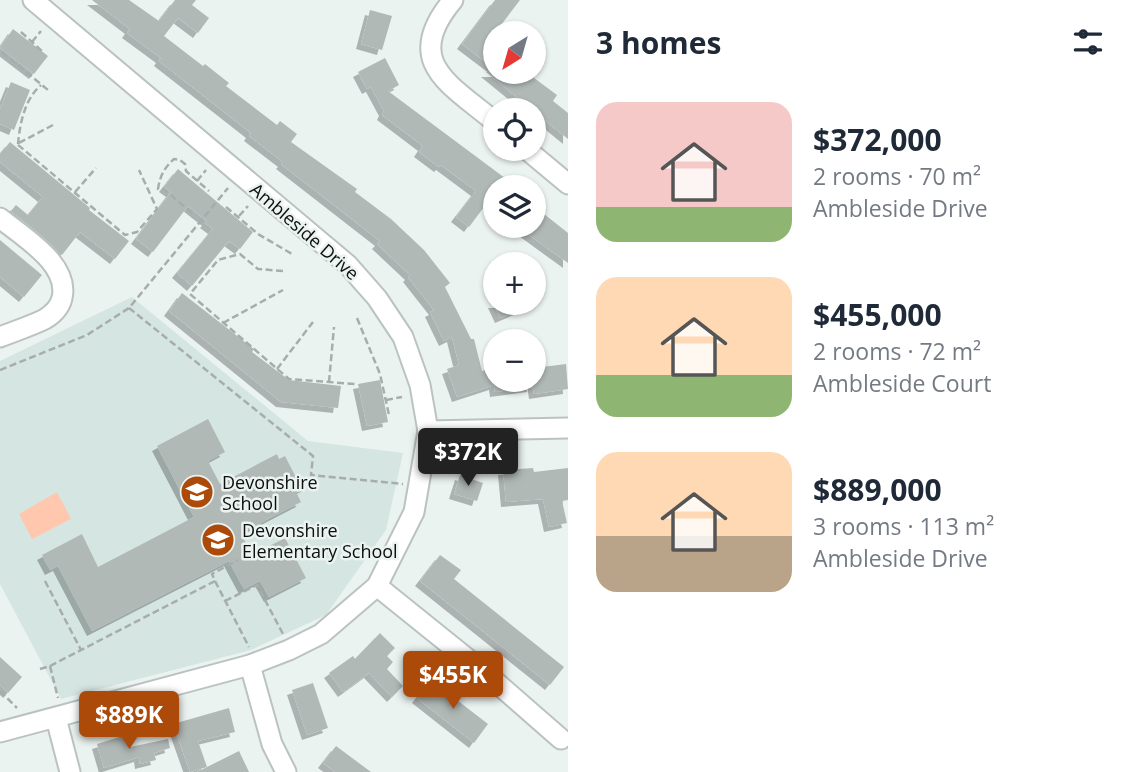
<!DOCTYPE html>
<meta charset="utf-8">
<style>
:root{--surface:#fff;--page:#f2f2f3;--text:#1f2937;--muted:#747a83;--accent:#ac4a0a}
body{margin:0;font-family:"Open Sans",sans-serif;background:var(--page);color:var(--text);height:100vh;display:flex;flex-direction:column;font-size:26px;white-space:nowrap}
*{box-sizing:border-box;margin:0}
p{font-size:23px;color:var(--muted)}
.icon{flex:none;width:38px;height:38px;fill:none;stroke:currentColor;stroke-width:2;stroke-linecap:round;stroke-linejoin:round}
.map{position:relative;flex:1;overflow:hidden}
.drawer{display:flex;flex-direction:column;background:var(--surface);width:567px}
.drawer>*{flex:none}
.needle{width:46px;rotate:217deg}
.controls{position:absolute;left:483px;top:21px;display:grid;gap:14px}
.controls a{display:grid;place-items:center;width:63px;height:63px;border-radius:50%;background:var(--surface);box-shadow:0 2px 5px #0004;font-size:35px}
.price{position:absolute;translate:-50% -60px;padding:0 16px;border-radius:7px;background:var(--accent);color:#fff;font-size:23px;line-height:46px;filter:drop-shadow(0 2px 4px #0008)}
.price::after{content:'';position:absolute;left:50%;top:42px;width:21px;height:16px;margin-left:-10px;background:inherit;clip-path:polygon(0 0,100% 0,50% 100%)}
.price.active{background:#222;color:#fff}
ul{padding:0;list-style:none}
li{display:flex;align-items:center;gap:21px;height:175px;padding:0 28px}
li span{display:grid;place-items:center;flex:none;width:196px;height:140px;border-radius:21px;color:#555}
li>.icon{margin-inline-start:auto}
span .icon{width:84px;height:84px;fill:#fffc;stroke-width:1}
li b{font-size:30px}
h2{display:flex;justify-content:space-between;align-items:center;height:84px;padding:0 28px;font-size:30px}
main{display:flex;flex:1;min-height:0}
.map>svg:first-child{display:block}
.built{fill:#d5e5e2}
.green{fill:#ffc8ae}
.building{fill:#b1b9b7;filter:url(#shadow)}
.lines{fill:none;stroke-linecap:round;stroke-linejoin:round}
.minor-casing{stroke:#bbc3c1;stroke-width:23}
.path{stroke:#a7adac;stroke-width:2.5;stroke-dasharray:7 3.5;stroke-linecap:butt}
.minor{stroke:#fff;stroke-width:19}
.labels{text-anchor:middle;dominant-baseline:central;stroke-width:5;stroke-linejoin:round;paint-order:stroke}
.street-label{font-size:18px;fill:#0d0f0f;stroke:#ebf3f1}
.poi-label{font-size:18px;fill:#0d0f0f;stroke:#ebf3f1;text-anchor:start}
</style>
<main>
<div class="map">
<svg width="568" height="772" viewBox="0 0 568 772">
<defs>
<filter id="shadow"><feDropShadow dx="-5" dy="5" stdDeviation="0" flood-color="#0004"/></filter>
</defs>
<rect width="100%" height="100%" fill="#ebf3f1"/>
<!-- built -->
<path class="built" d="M132,297L308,441L403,453L386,530L326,615L251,650L61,699L0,584V361Z"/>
<!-- green -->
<path class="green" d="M57,492L71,519L32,539L19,514Z"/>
<!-- building -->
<g class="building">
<path d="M92,0H129L159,21L175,0H196L192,5L209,18L198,33L178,18L164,36L203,66L205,64L229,83L226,86L277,125L280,121L297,134L291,142L357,189L355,192L391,219L424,250L450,283L445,287L471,339H474L482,371L495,368V380H531L532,387L495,392L494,385L457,397L447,369L459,365L452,337L444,341L430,312L434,310L408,277L410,275L377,244L380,241L281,164L283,162L249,136L251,133L159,61L161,58L127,33L130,29Z"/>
<path d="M495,0H520L495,33V69L462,44Z"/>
<path d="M370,10L392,16L382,50L361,44Z"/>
<path d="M13,29L48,56L34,74L0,48Z"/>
<path d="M385,58L399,85L388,91L517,187H495V209L487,203L469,227L456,217L476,191L441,165L439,167L419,152L423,146L382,115L384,111L371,87L367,89L358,72Z"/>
<path d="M486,72H526L557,95L553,101L568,113V139Z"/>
<path d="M11,82L30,90L14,130L0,124V109Z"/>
<path d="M10,142L90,208L89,210L129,241L115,259L80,232L62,255L40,234L11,211L16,205L28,215L43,197L0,162V154Z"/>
<path d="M178,169L253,232L240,249L229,241L192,286L177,273L213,229L205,223L207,221L188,206L153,252L136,239L171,192L164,187Z"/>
<path d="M534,206L568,233V263L517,226H534Z"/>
<path d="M0,240L42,275L24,297L0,277Z"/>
<path d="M182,293L254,349L252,352L289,380L341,386L338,408L281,402L169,311Z"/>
<path d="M493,303H535L500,318Z"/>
<path d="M566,364L568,389L534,394L532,380H534V368Z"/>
<path d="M380,380L388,422L367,426L358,384Z"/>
<path d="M208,419L225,452L208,461L220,484L277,454L279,459L285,456L303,491L297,494L301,502L241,533L252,555L285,538L306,578L269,597L260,581L244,589L229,561L92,631L58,566L50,570L42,555L82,534L98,567L194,517L157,446Z"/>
<path d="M533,468L534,472L568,468V500L562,501L567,523L549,527L543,499L506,502L503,470Z"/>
<path d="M460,475L483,483L477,501L454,494Z"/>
<path d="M440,555L461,570L454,579L564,667L550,685L420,581Z"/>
<path d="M380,633L395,648L387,656L393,662L387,669L403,686L392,697L369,673L343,692L329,673L353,656L355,659Z"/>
<path d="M0,657L22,677L8,693L0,685Z"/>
<path d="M431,680L488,724L474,743L417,698Z"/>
<path d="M313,683L328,728L307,735L292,690Z"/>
<path d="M229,708L235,732L198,741L207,767L190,772L173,724Z"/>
<path d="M126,735L130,747L168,739L170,748L154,753L156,760L140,764L139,757L104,768L97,744Z"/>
<path d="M336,746L371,772H335L323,763Z"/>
<path d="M239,751L249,772H197Z"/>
</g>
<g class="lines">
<defs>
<g id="minor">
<path d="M453,0C401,62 450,84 495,122"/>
<path d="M526,149L568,184"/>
<path d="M0,218C23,237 70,264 62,298C60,307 53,314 45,319C31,326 15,331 0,337"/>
<path d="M428,431L568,428"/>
<path d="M377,586L490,677L561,739"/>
<path d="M250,665L272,744L286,772"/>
<path d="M56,718L70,772"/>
<path d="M0,732L250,665L289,650L321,634L377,586L414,512L428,431L420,385L403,337L377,298L348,265L33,0"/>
</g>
</defs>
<!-- minor casing -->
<use href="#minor" class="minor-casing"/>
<!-- path -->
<g class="path">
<path d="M21,32L43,52"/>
<path d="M32,42L41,31"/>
<path d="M2,52L48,90"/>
<path d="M53,125L17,144L125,235L137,232L157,209L139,170"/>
<path d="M18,144C20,122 25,99 41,85"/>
<path d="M197,181L206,170"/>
<path d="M75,192L96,168"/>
<path d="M226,207L258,234L292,254"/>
<path d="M192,213L165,190L158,189C160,176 164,168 174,159L180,160L185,164L186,171L209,191"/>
<path d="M239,216L248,206"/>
<path d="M283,271L258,269L240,254L218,260L190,294L289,379L355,384"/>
<path d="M129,308L313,456L311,475L403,484"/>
<path d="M357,318L380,374L389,415"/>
<path d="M223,323L283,290"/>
<path d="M277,369L313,322"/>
<path d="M0,370L87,335L129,308L228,188"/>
<path d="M329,382L334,327"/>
<path d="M386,400L402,397"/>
<path d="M45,581L81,650"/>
<path d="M215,581L249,647"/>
<path d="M225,601L257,585L283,634"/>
<path d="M50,666L215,581L212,574L238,560"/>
<path d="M40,669L50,666L58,698"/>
<path d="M0,691L17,708"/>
</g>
<!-- minor -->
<use href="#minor" class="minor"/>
</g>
<!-- icons -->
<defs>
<symbol id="school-disc" viewBox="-11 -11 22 22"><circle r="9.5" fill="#ac4a0a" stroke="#ebf3f1"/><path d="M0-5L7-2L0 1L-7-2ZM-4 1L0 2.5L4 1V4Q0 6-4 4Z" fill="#fff"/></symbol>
</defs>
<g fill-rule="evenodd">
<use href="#school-disc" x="178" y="473" width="38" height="38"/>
<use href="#school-disc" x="199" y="521" width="38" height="38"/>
</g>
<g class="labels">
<!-- street labels -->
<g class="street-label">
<text transform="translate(305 231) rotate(41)">Ambleside Drive</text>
</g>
<!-- poi labels -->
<g class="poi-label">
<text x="222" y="482">Devonshire<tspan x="222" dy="21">School</tspan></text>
<text x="242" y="530">Devonshire<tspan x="242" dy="21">Elementary School</tspan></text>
</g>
</g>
</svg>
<div class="controls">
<a><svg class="needle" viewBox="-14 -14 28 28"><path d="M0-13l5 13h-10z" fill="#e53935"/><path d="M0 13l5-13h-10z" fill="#747a83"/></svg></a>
<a><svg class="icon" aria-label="locate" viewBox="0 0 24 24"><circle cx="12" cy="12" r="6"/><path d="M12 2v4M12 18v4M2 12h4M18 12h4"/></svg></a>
<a><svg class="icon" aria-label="layers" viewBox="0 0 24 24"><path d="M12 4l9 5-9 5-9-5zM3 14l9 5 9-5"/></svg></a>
<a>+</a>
<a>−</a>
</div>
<b class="price active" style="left:468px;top:488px">$372K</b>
<b class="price" style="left:453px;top:711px">$455K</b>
<b class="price" style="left:129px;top:751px">$889K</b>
</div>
<section class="drawer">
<h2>3 homes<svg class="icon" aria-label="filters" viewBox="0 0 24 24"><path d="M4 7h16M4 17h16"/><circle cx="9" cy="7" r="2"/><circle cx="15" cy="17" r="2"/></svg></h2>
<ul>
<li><span style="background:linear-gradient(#f6c9c9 75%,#8fb573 0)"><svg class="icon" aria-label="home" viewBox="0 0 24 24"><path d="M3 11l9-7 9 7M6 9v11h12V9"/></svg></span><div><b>$372,000</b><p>2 rooms · 70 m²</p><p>Ambleside Drive</p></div></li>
<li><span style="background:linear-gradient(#ffd9b3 70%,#8fb573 0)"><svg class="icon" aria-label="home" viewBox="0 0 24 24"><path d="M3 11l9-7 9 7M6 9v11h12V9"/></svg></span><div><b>$455,000</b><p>2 rooms · 72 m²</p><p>Ambleside Court</p></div></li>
<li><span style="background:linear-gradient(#ffd9b3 60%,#b9a48a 0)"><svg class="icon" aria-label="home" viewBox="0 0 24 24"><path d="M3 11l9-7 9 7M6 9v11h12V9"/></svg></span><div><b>$889,000</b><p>3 rooms · 113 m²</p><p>Ambleside Drive</p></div></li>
</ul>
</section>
</main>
